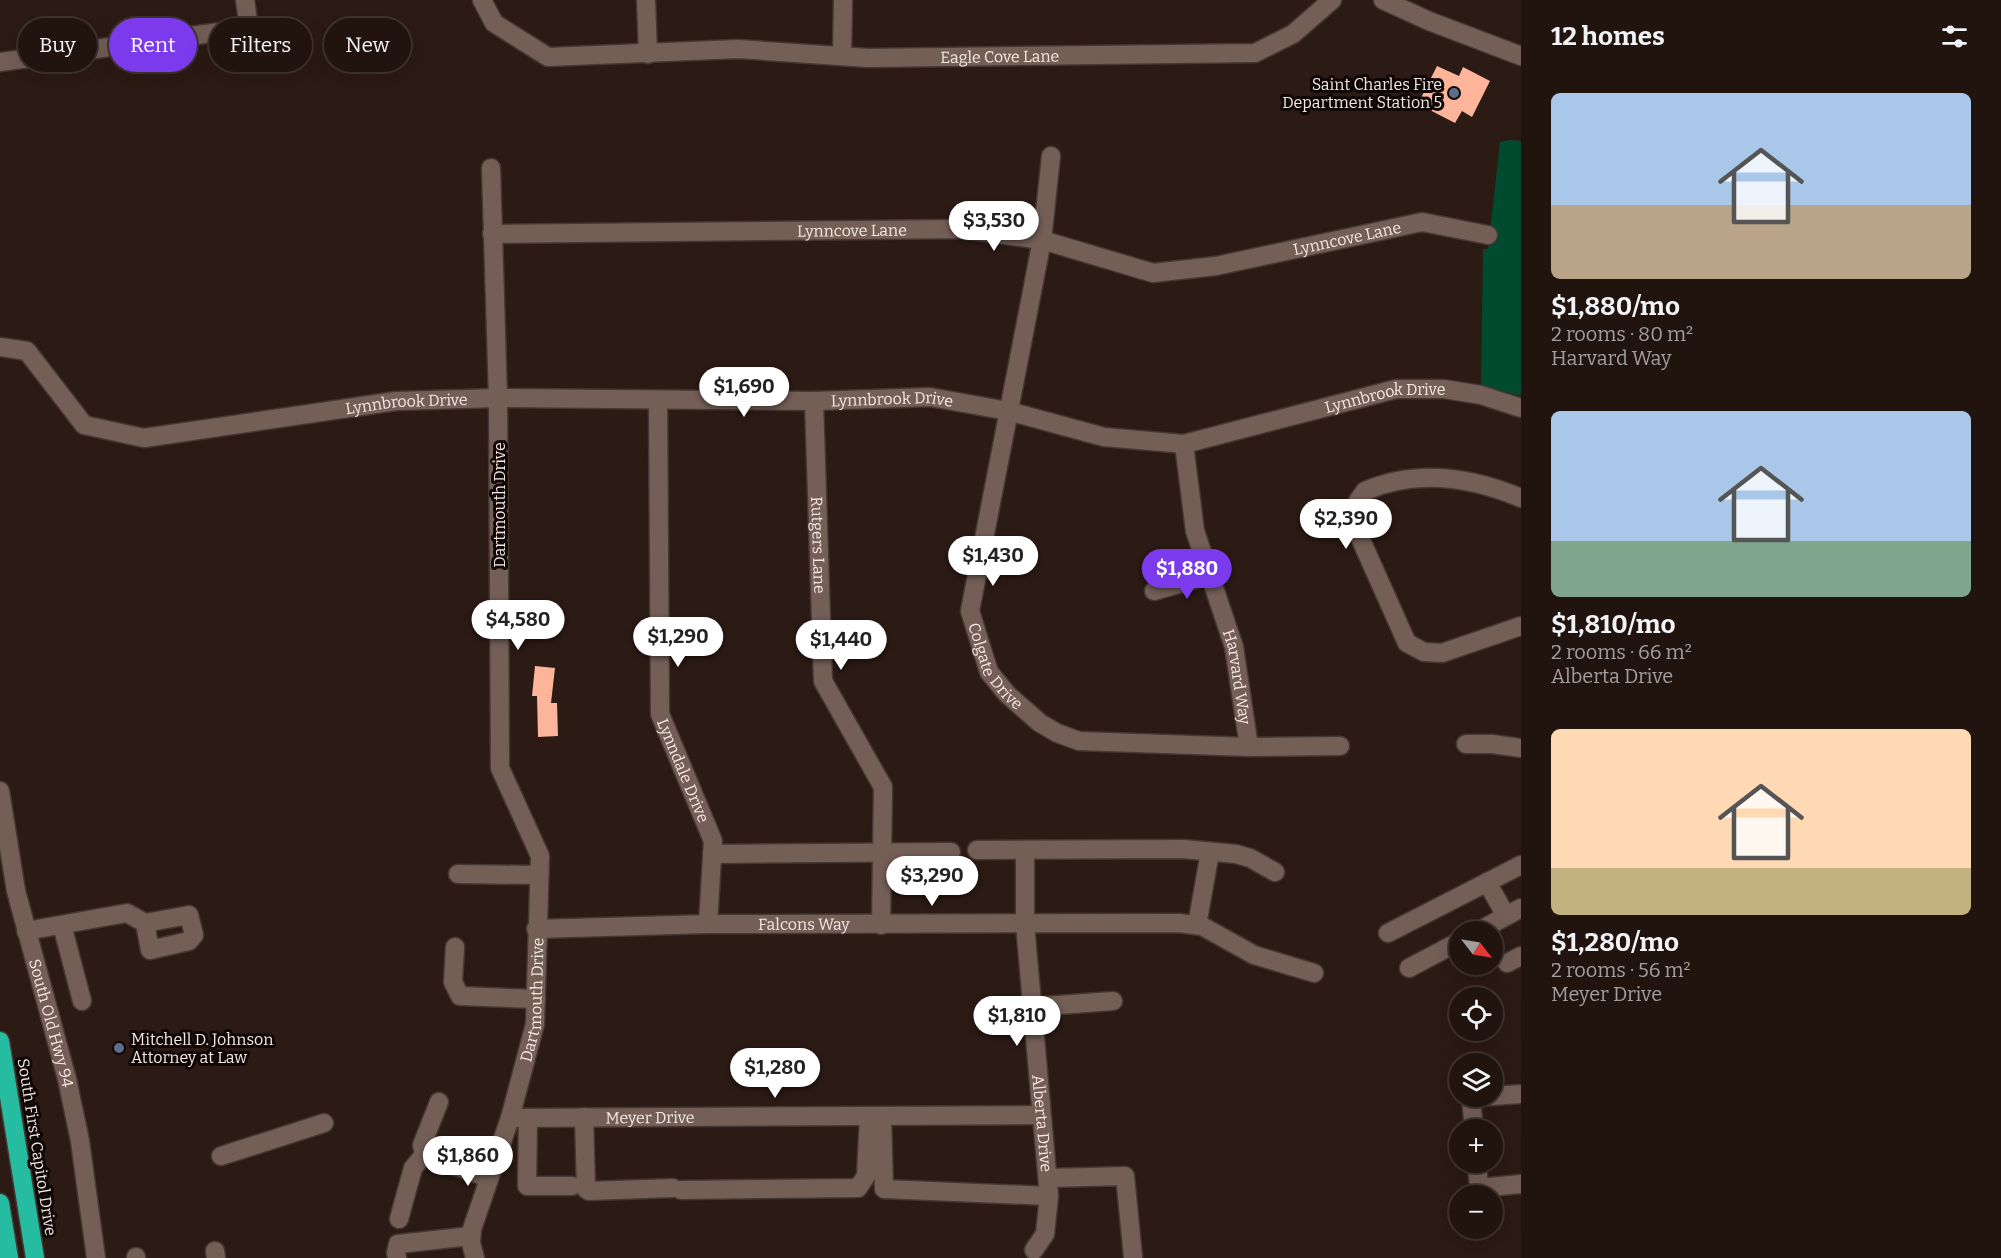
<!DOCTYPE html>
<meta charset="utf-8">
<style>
:root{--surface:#21140f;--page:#2d211d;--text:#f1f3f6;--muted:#a29e9e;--line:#3e332f;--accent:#7c3aed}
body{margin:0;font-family:Bitter,serif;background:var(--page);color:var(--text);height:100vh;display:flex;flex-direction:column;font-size:22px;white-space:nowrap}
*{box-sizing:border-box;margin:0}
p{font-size:20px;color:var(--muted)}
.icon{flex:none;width:33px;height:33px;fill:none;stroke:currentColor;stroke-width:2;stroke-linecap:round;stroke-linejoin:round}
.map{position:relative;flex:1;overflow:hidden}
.details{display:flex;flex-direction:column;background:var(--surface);width:480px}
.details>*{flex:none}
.hud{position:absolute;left:18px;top:18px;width:570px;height:54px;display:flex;gap:12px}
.needle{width:39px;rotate:121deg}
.fabs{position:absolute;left:1449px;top:921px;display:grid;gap:12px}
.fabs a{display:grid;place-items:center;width:54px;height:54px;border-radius:50%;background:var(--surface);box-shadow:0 6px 24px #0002,0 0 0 2px var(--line);font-size:30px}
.price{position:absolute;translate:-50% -51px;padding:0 14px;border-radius:21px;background:#fff;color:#222;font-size:20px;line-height:39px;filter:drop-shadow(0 2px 3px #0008)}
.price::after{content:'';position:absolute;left:50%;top:36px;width:18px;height:14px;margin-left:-9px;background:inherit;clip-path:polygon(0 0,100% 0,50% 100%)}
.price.current{background:var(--accent);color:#fff}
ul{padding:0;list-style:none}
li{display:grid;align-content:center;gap:12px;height:318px;padding:0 30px}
li span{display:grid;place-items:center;height:186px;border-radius:9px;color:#555}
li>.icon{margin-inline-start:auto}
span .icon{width:108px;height:108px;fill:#fffc;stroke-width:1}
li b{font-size:26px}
h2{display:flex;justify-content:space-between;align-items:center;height:72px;padding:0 30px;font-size:26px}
.tag{padding:0 21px;border-radius:27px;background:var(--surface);box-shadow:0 6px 24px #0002,0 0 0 2px var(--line);font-size:21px;line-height:54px}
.tag.current{background:var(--accent);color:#fff}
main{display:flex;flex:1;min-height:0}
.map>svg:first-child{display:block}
.green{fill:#004b30}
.building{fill:#fcb59b}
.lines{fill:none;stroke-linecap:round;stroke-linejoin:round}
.minor-casing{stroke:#453733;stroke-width:21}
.highway-casing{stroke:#453733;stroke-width:21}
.minor{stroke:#745f57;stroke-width:18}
.highway{stroke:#25bca2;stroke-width:18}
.service-dot{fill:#5c6f8a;stroke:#0f0705;stroke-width:2}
.labels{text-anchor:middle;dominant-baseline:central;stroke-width:6;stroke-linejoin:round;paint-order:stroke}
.street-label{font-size:16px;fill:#f4e7e2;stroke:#0f0705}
.poi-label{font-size:16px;fill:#f4e7e2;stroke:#0f0705;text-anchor:end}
</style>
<main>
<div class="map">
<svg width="1521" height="1258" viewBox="0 0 1521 1258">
<rect width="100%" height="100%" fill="#2c1a14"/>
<!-- green -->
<path class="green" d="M1510,140L1521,141V396L1481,386L1483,249H1488L1500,142Z"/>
<!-- building -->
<g class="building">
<path d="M1437,66L1459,76L1463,67L1490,81L1472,117L1462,111L1455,123L1418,104Z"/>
<path d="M535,666L555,668L551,703H557L558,736L538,737L537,696H532Z"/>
</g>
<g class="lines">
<defs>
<g id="minor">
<path id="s1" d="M482,0L494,23L548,57L738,49L868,58L1255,53L1293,34L1332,0"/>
<path d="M646,0L648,54"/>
<path d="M1383,0L1429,21L1521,56"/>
<path d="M842,56L843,0"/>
<path d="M0,62L249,28L245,0"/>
<path id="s2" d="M1051,156L1042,240L970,611L989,672L1007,694L1040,723L1057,733L1079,741L1249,747L1340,746"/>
<path id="s3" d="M492,234L960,229L1042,240L1153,273L1216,266L1422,222L1488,235"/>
<path id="s4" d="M0,347L27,351L84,425L144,438L396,401L498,398L814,401L930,397L1008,411L1104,437L1184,444L1396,389H1444L1481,395L1521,408"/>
<path id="s5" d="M658,400L660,714L713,841L708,924"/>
<path id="s6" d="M814,401L823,681L883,787L881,925"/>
<path id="s7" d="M1184,444L1195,531L1234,647L1249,747"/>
<path d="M1521,498C1471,477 1416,469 1365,491L1358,501L1357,521L1361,540L1407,643L1424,652L1442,653L1521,626"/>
<path d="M1154,591L1210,575"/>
<path d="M1466,744H1492L1521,748"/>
<path id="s8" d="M0,791L16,891L67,1079L80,1141L96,1258"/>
<path d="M977,850L1183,849L1236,854L1250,858L1275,872"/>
<path id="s9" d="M1025,850V924L1049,1196L1045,1234L1034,1250"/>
<path d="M712,854L951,852"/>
<path d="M458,874L539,875"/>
<path d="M1487,882L1506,916"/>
<path d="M62,925L82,1001"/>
<path d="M1197,925L1210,852"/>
<path id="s10" d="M536,929L708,924L1179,923L1202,926L1254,955L1314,973"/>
<path d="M26,931L127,913L145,923L189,915L194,935L189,941L150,950L145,923"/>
<path d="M1477,932L1521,908"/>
<path d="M1388,933L1521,865"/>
<path d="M455,947L453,982L460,996L536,999"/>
<path d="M1507,963L1521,956"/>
<path d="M1409,968L1460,941"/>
<path d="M1031,1007L1113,1001"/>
<path d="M1492,1096L1521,1094"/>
<path d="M439,1102L422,1145L424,1155L489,1178"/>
<path d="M584,1117L586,1189L589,1191L673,1188"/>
<path id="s11" d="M510,1118L1041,1115"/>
<path d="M528,1118L527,1186H572"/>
<path d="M882,1118L884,1189L1049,1196"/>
<path d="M1474,1130L1471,1098L1490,1096"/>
<path d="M221,1156L324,1123"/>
<path d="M1477,1162L1479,1188L1521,1184"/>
<path d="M1049,1178L1125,1176L1133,1257"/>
<path d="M681,1190L858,1188L866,1176L869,1116"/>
<path d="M399,1219L413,1168L424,1155"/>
<path d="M215,1251L216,1258"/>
<path d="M136,1257V1258"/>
<path d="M397,1258L396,1253L398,1244L471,1236"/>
<path id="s12" d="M475,1258L471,1243L472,1229L510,1118L535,1024L540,856L500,768L498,398L491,168"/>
</g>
<g id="highway">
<path d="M0,1041L35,1258"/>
<path d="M0,1203L9,1258"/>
</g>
</defs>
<!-- minor casing -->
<use href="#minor" class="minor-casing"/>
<!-- highway casing -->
<use href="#highway" class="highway-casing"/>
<!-- minor -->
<use href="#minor" class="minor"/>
<!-- highway -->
<use href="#highway" class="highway"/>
</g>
<!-- markers -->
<g class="service-dot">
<circle cx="1454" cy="93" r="6"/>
<circle cx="119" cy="1048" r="6"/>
</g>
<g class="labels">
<!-- street labels -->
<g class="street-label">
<text stroke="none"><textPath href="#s1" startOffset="542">Eagle Cove Lane</textPath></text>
<text stroke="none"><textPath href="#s3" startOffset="360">Lynncove Lane</textPath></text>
<text stroke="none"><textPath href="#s3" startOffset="864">Lynncove Lane</textPath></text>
<text stroke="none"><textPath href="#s4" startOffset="1437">Lynnbrook Drive</textPath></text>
<text stroke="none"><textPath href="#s4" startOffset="933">Lynnbrook Drive</textPath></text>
<text stroke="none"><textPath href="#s4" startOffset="447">Lynnbrook Drive</textPath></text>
<text transform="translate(499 505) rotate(-90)">Dartmouth Drive</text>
<text stroke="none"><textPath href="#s6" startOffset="144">Rutgers Lane</textPath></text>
<text stroke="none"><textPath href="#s2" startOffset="524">Colgate Drive</textPath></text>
<text stroke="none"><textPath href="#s7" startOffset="240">Harvard Way</textPath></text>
<text stroke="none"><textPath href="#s5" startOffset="375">Lynndale Drive</textPath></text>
<text stroke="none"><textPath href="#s10" startOffset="268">Falcons Way</textPath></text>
<text stroke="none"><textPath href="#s12" startOffset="268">Dartmouth Drive</textPath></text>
<text stroke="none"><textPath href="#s8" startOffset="238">South Old Hwy 94</textPath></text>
<text stroke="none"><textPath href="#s11" startOffset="140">Meyer Drive</textPath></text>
<text stroke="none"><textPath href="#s9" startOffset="274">Alberta Drive</textPath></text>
<text transform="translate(37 1147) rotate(81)">South First Capitol Drive</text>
</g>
<!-- poi labels -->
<g class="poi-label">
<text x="1442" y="84">Saint Charles Fire<tspan x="1442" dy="18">Department Station 5</tspan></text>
<text x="131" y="1039" text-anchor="start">Mitchell D. Johnson<tspan x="131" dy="18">Attorney at Law</tspan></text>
</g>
</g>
</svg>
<div class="fabs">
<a><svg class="needle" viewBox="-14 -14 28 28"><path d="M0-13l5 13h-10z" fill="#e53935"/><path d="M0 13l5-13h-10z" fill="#a29e9e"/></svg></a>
<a><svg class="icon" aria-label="locate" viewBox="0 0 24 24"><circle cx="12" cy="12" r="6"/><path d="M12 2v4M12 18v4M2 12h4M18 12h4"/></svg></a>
<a><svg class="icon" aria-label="layers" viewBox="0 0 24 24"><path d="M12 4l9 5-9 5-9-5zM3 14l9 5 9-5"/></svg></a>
<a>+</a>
<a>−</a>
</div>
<b class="price" style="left:994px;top:252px">$3,530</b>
<b class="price" style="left:744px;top:418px">$1,690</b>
<b class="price" style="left:1346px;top:550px">$2,390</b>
<b class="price" style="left:993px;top:587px">$1,430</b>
<b class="price current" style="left:1187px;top:600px">$1,880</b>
<b class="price" style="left:518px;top:651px">$4,580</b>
<b class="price" style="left:678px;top:668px">$1,290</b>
<b class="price" style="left:841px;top:671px">$1,440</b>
<b class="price" style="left:932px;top:907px">$3,290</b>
<b class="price" style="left:1017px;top:1047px">$1,810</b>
<b class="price" style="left:775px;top:1099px">$1,280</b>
<b class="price" style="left:468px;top:1187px">$1,860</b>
<div class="hud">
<a class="tag">Buy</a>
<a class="tag current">Rent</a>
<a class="tag">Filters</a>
<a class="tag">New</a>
</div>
</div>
<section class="details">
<h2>12 homes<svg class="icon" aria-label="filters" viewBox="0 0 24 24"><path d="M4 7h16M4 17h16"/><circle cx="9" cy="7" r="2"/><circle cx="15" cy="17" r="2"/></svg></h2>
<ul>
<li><span style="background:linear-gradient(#a9c7e8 60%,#b9a48a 0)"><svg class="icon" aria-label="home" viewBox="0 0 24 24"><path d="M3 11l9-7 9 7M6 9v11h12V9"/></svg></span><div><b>$1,880/mo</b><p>2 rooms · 80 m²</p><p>Harvard Way</p></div></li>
<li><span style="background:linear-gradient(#a9c7e8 70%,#7fa58c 0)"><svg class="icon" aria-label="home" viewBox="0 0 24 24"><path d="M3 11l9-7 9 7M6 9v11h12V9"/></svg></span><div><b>$1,810/mo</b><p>2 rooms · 66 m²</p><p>Alberta Drive</p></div></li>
<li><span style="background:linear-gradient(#ffd9b3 75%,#c2b280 0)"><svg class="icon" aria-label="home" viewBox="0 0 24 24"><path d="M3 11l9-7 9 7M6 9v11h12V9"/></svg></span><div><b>$1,280/mo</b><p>2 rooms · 56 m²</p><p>Meyer Drive</p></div></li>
</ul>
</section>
</main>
